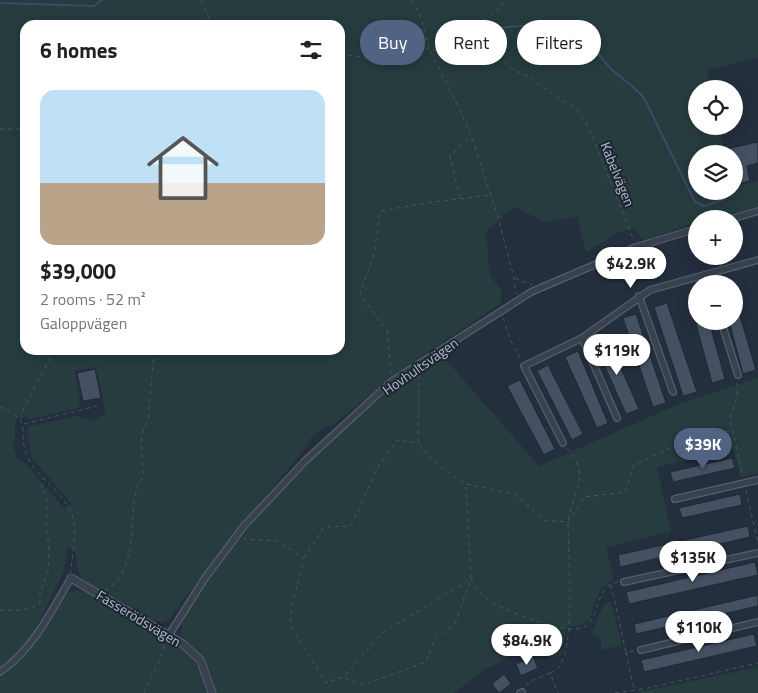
<!DOCTYPE html>
<meta charset="utf-8">
<style>
:root{--surface:#fff;--page:#f2f2f2;--text:#202124;--muted:#757577;--line:#e0e0e0;--accent:#506383}
body{margin:0;font-family:"Titillium Web",sans-serif;background:var(--page);color:var(--text);height:100vh;display:flex;flex-direction:column;font-size:19px;white-space:nowrap}
*{box-sizing:border-box;margin:0}
p{font-size:16px;color:var(--muted)}
.icon{flex:none;width:28px;height:28px;fill:none;stroke:currentColor;stroke-width:2;stroke-linecap:round;stroke-linejoin:round}
.map{position:relative;flex:1;overflow:hidden}
.details{position:absolute;left:20px;top:20px;width:325px;height:335px;display:flex;flex-direction:column;background:var(--surface);border-radius:15px;box-shadow:0 2px 12px #0003}
.details>*{flex:none}
.hud{position:absolute;left:360px;top:20px;width:322px;height:45px;display:flex;gap:10px}
.tools{position:absolute;left:688px;top:80px;display:grid;gap:10px}
.tools a{display:grid;place-items:center;width:55px;height:55px;border-radius:50%;background:var(--surface);box-shadow:0 2px 12px #0003;font-size:25px}
.price{position:absolute;translate:-50% -42px;padding:0 11px;border-radius:18px;background:#fff;color:#222;font-size:16px;line-height:32px;filter:drop-shadow(0 1px 2px #0008)}
.price::after{content:'';position:absolute;left:50%;top:30px;width:15px;height:11px;margin-left:-8px;background:inherit;clip-path:polygon(0 0,100% 0,50% 100%)}
.price.current{background:var(--accent);color:#fff}
ul{padding:0;list-style:none}
li{display:grid;align-content:center;gap:10px;height:265px;padding:0 20px}
li+li{border-top:1px solid var(--line)}
li span{display:grid;place-items:center;height:155px;border-radius:15px;color:#555}
li>.icon{margin-inline-start:auto}
span .icon{width:90px;height:90px;fill:#fffc;stroke-width:1}
li b{font-size:21px}
h2{display:flex;justify-content:space-between;align-items:center;height:60px;padding:0 20px;font-size:21px}
.tag{padding:0 18px;border-radius:22px;background:var(--surface);box-shadow:0 2px 12px #0003;font-size:18px;line-height:45px}
.tag.current{background:var(--accent);color:#fff}
.map>svg:first-child{display:block}
.green{fill:#263c3f;fill-rule:evenodd}
.lines{fill:none;stroke-linecap:round;stroke-linejoin:round}
.stream{stroke:#394c67;stroke-width:2}
.building{fill:#455162;stroke:#1f2835}
.minor-casing{stroke:#565f6c;stroke-width:8}
.tertiary-casing{stroke:#565f6c;stroke-width:9}
.path{stroke:#44595c;stroke-width:1;stroke-dasharray:4 4;stroke-linecap:butt}
.minor{stroke:#38414e;stroke-width:5.5}
.tertiary{stroke:#38414e;stroke-width:7}
.labels{text-anchor:middle;dominant-baseline:central;stroke-width:4;stroke-linejoin:round;paint-order:stroke}
.street-label{font-size:14px;fill:#b4bcc9;stroke:#1d2633}
</style>
<div class="map">
<svg width="758" height="693" viewBox="0 0 758 693">
<rect width="100%" height="100%" fill="#242f3e"/>
<!-- green -->
<g class="green">
<path d="M0,0H758V58L707,70L711,89H696V126H719L725,154H696V191H734V186L758,181V207L713,219H696V223L646,239H642L634,228L620,232L586,252L577,216L547,223L515,207L486,231L490,276L502,291L500,304L391,377L337,422L313,435L299,456L234,534L169,619L161,623C143,616 89,590 80,575C76,568 76,560 76,552L67,547L64,571L36,629L44,631C54,611 59,586 86,592L180,647L200,668L206,693H0ZM25,25H340V350H25ZM96,367L106,414L93,420L75,416L27,427L31,457L71,503L64,508L24,462L19,460L14,451L16,420L21,415L31,419L76,409L80,405L75,371Z"/>
<path d="M441,354L539,466L679,404L758,378V473L740,477L734,449L657,467L671,532L606,547L614,579L600,590L589,620L583,624L566,628L561,656L549,658L541,641L484,670L454,693H216L211,672L205,660L181,634C182,608 203,585 219,565C281,485 356,410 441,354Z"/>
<path d="M611,602L622,645L601,650V639L591,635L604,603Z"/>
<path d="M758,667V693H635Z"/>
</g>
<g class="lines">
<!-- stream -->
<g class="stream">
<path d="M0,3L94,6L102,0"/>
<path d="M466,35C487,27 552,21 572,30C592,38 598,57 612,70C624,80 634,86 644,98L695,202L704,206L724,199"/>
</g>
</g>
<!-- building -->
<g class="building">
<path d="M758,142V163L747,166L750,181L738,184L734,154H731L730,148Z"/>
<path d="M696,292V320H695L687,294Z"/>
<path d="M734,296L756,370L743,374L729,321H734Z"/>
<path d="M667,303L697,392L683,396L654,307Z"/>
<path d="M636,314L666,403L653,407L623,318Z"/>
<path d="M705,321H709L725,379L712,383L696,324Z"/>
<path d="M608,339L639,409L626,414L595,344Z"/>
<path d="M578,351L608,423L597,428L565,357Z"/>
<path d="M548,365L583,434L572,440L537,371Z"/>
<path d="M95,369L101,398L83,401L77,373Z"/>
<path d="M520,380L555,449L544,455L507,386Z"/>
<path d="M732,458L735,468L673,482L670,472Z"/>
<path d="M740,494L742,505L682,518L679,508Z"/>
<path d="M748,526L750,537L620,567L618,555Z"/>
<path d="M755,562L758,575L629,604L626,592Z"/>
<path d="M758,595V606L636,634L634,624Z"/>
<path d="M754,634L757,646L644,672L641,660Z"/>
<path d="M533,657L538,668L521,676L516,664Z"/>
<path d="M504,674L511,684L499,693L492,684Z"/>
</g>
<g class="lines">
<defs>
<g id="minor">
<path d="M731,219L758,211"/>
<path d="M706,276L709,284"/>
<path d="M639,296L673,392"/>
<path d="M721,321L738,375"/>
<path d="M582,338L617,418"/>
<path d="M563,443L524,366L582,338L650,290L758,260"/>
<path d="M675,499L758,480"/>
<path d="M624,582L758,553"/>
<path d="M169,635L205,578L244,526L305,461L392,381L531,292L636,247L696,229"/>
<path d="M641,650L758,622"/>
<path d="M0,672C33,650 51,611 71,578"/>
<path d="M520,693L522,692"/>
</g>
<path id="tertiary" d="M71,578L183,644L201,661L212,693"/>
</defs>
<!-- minor casing -->
<use href="#minor" class="minor-casing"/>
<!-- tertiary casing -->
<use href="#tertiary" class="tertiary-casing"/>
<!-- path -->
<g class="path">
<path d="M201,0L212,25"/>
<path d="M411,0L419,12L430,50L461,112L474,144L498,217L514,278L516,294"/>
<path d="M478,34L477,27L496,12L505,0"/>
<path d="M340,54L362,57L386,56L407,46H420L430,50L438,49L456,47L478,34L483,35L511,69L533,78L539,85L578,110L589,128L634,241"/>
<path d="M0,129H25"/>
<path d="M460,198L450,156L470,137"/>
<path d="M515,278L532,285"/>
<path d="M503,318L511,341L521,360"/>
<path d="M391,374L387,330L360,294L374,254L380,211L433,202L490,195"/>
<path d="M737,383V397L730,420L743,476"/>
<path d="M0,407C36,423 16,429 27,456C38,480 66,492 73,518C77,535 72,555 71,572"/>
<path d="M21,419L23,410L54,350"/>
<path d="M24,424L97,406"/>
<path d="M418,443L419,372"/>
<path d="M746,490L758,543"/>
<path d="M243,539L279,541L304,559L292,606L290,624L326,683L344,677L382,633L471,579L466,484L515,494L543,520L568,522L584,497L625,492L634,465L713,428L734,433"/>
<path d="M304,558L324,527L351,526L379,465L397,440L418,443L436,464L466,484"/>
<path d="M611,585L626,652L634,651"/>
<path d="M105,591C139,571 128,524 136,491C137,485 143,480 143,474C143,457 137,435 148,421L154,350"/>
<path d="M0,610C14,611 28,611 40,603V592L48,572L49,545L46,529L47,500L42,488V478"/>
<path d="M626,652L634,690"/>
<path d="M550,673C553,671 557,670 559,667C576,645 568,552 568,522C573,489 592,478 567,448"/>
<path d="M345,678L363,685L426,662L434,640L455,623L471,579C476,585 481,595 488,600C503,610 571,638 586,626C601,614 594,587 618,582"/>
<path d="M526,686L529,682L550,673L558,693"/>
<path d="M144,693L161,657L165,642"/>
<path d="M615,693L648,688L758,663"/>
</g>
<!-- minor -->
<use href="#minor" class="minor"/>
<!-- tertiary -->
<use href="#tertiary" class="tertiary"/>
</g>
<g class="labels">
<!-- street labels -->
<g class="street-label">
<text transform="translate(618 174) rotate(68)">Kabelvägen</text>
<text transform="translate(420 366) rotate(-35)">Hovhultsvägen</text>
<text transform="translate(139 618) rotate(31)">Fasserödsvägen</text>
</g>
</g>
</svg>
<div class="tools">
<a><svg class="icon" aria-label="locate" viewBox="0 0 24 24"><circle cx="12" cy="12" r="6"/><path d="M12 2v4M12 18v4M2 12h4M18 12h4"/></svg></a>
<a><svg class="icon" aria-label="layers" viewBox="0 0 24 24"><path d="M12 4l9 5-9 5-9-5zM3 14l9 5 9-5"/></svg></a>
<a>+</a>
<a>−</a>
</div>
<b class="price" style="left:631px;top:289px">$42.9K</b>
<b class="price" style="left:617px;top:376px">$119K</b>
<b class="price current" style="left:703px;top:470px">$39K</b>
<b class="price" style="left:693px;top:583px">$135K</b>
<b class="price" style="left:699px;top:653px">$110K</b>
<b class="price" style="left:527px;top:666px">$84.9K</b>
<div class="hud">
<a class="tag current">Buy</a>
<a class="tag">Rent</a>
<a class="tag">Filters</a>
</div>
<section class="details">
<h2>6 homes<svg class="icon" aria-label="filters" viewBox="0 0 24 24"><path d="M4 7h16M4 17h16"/><circle cx="9" cy="7" r="2"/><circle cx="15" cy="17" r="2"/></svg></h2>
<ul>
<li><span style="background:linear-gradient(#bfe0f5 60%,#b9a48a 0)"><svg class="icon" aria-label="home" viewBox="0 0 24 24"><path d="M3 11l9-7 9 7M6 9v11h12V9"/></svg></span><div><b>$39,000</b><p>2 rooms · 52 m²</p><p>Galoppvägen</p></div></li>
</ul>
</section>
</div>
